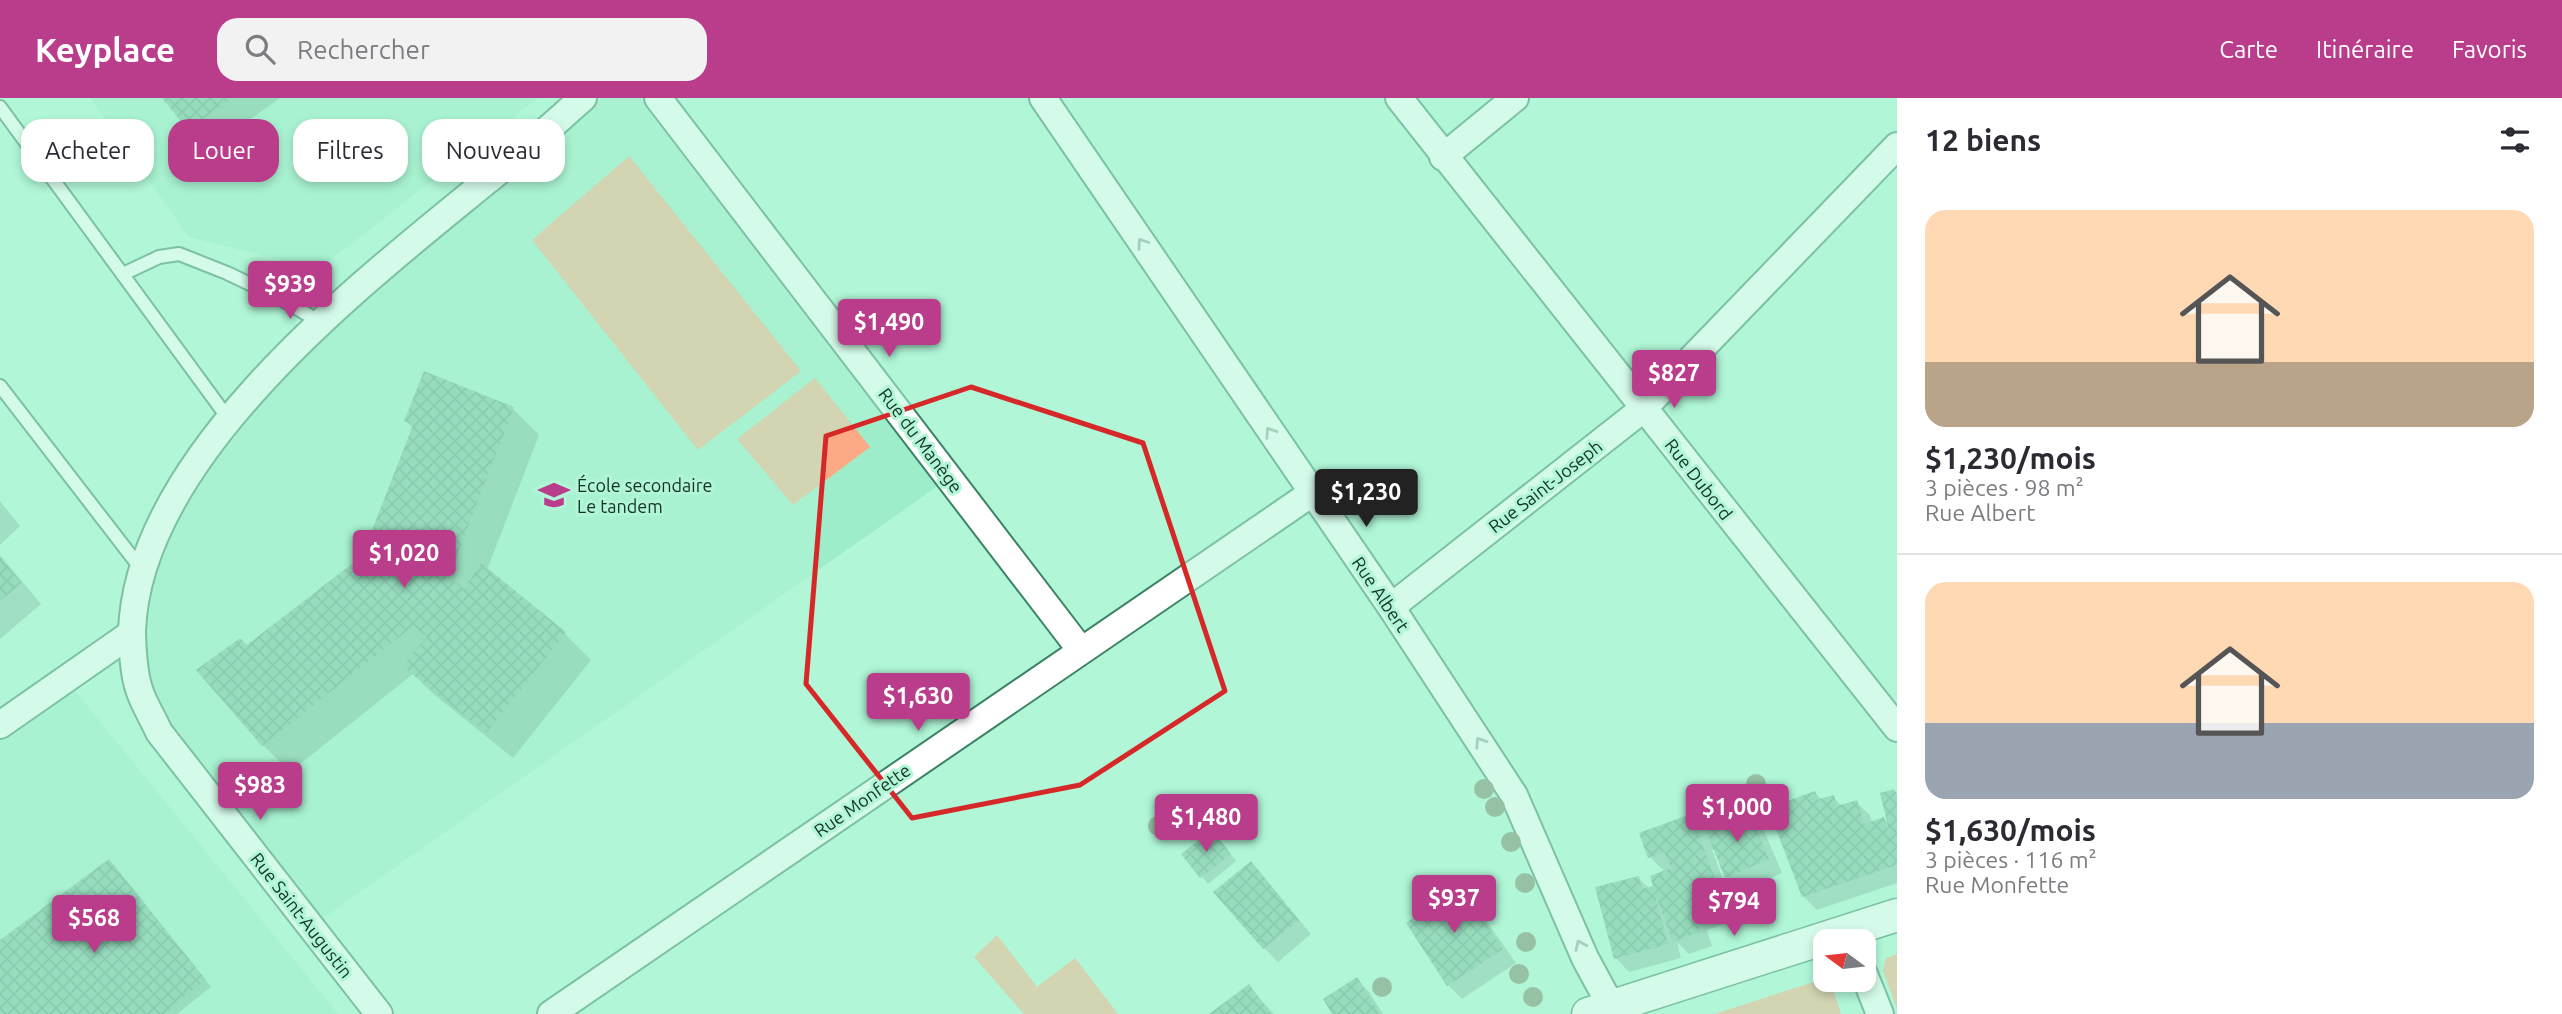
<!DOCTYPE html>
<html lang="fr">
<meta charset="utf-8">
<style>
:root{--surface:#fff;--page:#f2f2f3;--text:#2b2b33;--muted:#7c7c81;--line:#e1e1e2;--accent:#ba3d8c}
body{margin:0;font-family:Ubuntu,sans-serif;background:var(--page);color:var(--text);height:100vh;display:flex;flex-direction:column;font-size:26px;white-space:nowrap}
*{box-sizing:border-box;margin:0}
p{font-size:23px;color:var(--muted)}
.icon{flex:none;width:38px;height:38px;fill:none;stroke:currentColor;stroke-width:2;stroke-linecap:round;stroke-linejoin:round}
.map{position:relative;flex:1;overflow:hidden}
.details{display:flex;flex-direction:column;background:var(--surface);width:665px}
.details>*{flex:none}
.guide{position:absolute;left:21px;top:21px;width:665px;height:63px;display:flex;gap:14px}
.needle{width:46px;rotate:285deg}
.buttons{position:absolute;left:1813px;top:831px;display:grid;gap:14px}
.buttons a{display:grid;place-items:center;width:63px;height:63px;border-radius:14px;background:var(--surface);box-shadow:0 4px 10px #0003;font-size:35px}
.price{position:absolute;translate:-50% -60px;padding:0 16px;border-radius:7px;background:var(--accent);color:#fff;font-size:23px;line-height:46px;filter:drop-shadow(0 2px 4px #0008)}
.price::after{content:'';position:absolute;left:50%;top:42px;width:21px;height:16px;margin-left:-10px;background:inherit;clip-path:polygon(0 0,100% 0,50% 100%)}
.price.selected{background:#222;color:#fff}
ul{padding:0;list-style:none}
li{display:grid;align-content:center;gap:14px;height:371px;padding:0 28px}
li+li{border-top:2px solid var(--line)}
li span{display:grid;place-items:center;height:217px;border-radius:21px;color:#555}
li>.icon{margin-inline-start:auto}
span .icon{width:126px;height:126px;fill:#fffc;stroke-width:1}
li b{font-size:30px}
h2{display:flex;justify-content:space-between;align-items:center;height:84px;padding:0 28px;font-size:30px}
.tag{padding:0 24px;border-radius:21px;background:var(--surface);box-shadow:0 4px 10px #0003;font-size:24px;line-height:63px}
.tag.selected{background:var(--accent);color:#fff}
header{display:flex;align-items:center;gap:42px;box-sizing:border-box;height:98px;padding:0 35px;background:var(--accent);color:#fff}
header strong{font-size:33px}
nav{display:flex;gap:38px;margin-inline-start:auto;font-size:24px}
.search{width:490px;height:63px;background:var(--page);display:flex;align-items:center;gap:18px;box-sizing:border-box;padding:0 24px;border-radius:21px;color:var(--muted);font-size:26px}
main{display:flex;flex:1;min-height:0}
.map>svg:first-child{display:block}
.built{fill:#9dedca}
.green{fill:#fcaa85}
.shadow{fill:#0003}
.building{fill:url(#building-cross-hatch)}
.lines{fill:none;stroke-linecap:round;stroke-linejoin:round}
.service-casing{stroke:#3d8267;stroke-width:16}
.minor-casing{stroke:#3d8267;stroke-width:30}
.tertiary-casing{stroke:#3d8267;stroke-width:35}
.service{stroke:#fff;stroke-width:12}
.minor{stroke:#fff;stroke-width:26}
.tertiary{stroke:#fff;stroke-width:32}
.tree{fill:#788066}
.oneway{stroke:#96a39d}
.marked{fill:none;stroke:#d62828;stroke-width:5;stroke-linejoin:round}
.labels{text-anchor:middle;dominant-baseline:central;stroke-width:6;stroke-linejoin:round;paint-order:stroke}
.street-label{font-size:18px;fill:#153226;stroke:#b0f6d7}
.poi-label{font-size:18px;fill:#153226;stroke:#b0f6d7;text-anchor:start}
</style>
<header>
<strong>Keyplace</strong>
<div class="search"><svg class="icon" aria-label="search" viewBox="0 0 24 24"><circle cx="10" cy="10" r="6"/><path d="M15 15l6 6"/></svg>Rechercher</div>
<nav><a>Carte</a><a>Itinéraire</a><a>Favoris</a></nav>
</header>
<main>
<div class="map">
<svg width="1897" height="916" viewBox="0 0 1897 916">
<defs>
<pattern id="building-cross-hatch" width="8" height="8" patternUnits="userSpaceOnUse" patternTransform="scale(1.75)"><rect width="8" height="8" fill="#77bc9e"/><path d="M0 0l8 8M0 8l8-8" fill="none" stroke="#609981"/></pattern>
</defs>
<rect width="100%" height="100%" fill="#b0f6d7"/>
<!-- built -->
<g class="built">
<path d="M90,0H538L319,171L189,139Z"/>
<path d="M602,0H640L942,385L323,820L148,598L140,518L176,410L244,303Z"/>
<path d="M67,583L338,916H0V630Z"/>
</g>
<!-- green -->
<g class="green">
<path d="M629,58L801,273L698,352L532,142Z"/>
<path d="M815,280L870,349L793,407L737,341Z"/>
<path d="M997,837L1037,889L1075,860L1118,916H1024L974,859Z"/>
<path d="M1897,856V911L1883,873L1886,860Z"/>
<path d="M1825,880V882H1830L1841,916H1715Z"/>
</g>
<!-- shadow -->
<g class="shadow">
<path d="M165,0H280L209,51L189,31Z"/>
<path d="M513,311L539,337L487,472L565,536L591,562L513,660L431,594L413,576L290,674L263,647L198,572L247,549L363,459L414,331L406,323Z"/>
<path d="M0,403L20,428L0,447Z"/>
<path d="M0,457L41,506L0,541Z"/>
<path d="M1815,695L1822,702L1833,699L1842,708L1856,704L1870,717L1872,725L1884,721L1889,726L1897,697V785L1817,812L1803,798Z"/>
<path d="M1748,714L1762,728L1782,775L1740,793L1727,779L1715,751L1712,752L1738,821L1707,832L1712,848L1689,856L1677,844L1681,860L1629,874L1616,860L1638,780L1649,790L1655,789L1665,774L1650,759L1691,718L1705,732Z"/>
<path d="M1219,741L1236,763L1208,786L1184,756Z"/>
<path d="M1251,765L1311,836L1278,864L1264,850Z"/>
<path d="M115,770L211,889L177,916H0V844Z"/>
<path d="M1458,788L1472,802L1516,865L1462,901L1448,887Z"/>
<path d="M1357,881L1370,895L1383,916H1334Z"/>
<path d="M1249,889L1274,916H1212Z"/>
</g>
<!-- building -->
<g class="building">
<path d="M162,0H232L188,32Z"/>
<path d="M424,273L514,309L449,479L464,491L481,465L566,534L486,635L402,568L427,539L413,528L262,648L196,572L240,540L247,547L362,458L413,327L404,323Z"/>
<path d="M0,459L22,485L0,503Z"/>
<path d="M1894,691L1897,696V767L1802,799L1768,710L1815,693L1825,721L1819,701L1834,697L1837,708L1857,702L1864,726L1884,719L1892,745L1880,695Z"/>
<path d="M1748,712L1769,761L1725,780L1705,730Z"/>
<path d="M1691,716L1725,807L1694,818L1700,834L1673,844L1653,790L1668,846L1614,861L1595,789L1639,778L1642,791L1653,788L1650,778L1671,770L1664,754L1648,760L1639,735Z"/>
<path d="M1212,732L1231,756L1200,780L1181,756Z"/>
<path d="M109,761L206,882L163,916H0V842Z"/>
<path d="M1251,763L1299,822L1263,851L1213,794Z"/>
<path d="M1458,785L1503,851L1447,888L1406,825Z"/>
<path d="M1357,879L1380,916H1332L1323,901Z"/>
<path d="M1249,886L1271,916H1209Z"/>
</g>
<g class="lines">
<defs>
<g id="service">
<path d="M0,9L230,323"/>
<path d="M123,176L159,159L179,156L227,175L281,201L322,225"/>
<path d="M0,288L142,472"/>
</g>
<g id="minor">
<path d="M658,0L1080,551"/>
<path d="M1043,0L1391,509L1514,697L1585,860L1611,908"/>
<path d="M1399,0L1897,630"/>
<path d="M1443,59L1515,0"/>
<path d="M1391,509L1643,311L1897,48"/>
<path d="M0,627L132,535"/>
<path d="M1864,876L1880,916"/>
<path d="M379,916L159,634C153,620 143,605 139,591C134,577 132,548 132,533C138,359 358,188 483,86C517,59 550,29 583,0"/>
<path d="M551,916L1312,395"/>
</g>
<path id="tertiary" d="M1588,916L1897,817"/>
</defs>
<!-- service casing -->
<use href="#service" class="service-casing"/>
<!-- minor casing -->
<use href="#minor" class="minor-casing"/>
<!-- tertiary casing -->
<use href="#tertiary" class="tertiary-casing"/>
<!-- service -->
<use href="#service" class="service"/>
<!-- minor -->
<use href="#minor" class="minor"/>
<!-- tertiary -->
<use href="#tertiary" class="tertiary"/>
</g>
<!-- trees -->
<g class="tree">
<circle cx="1756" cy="686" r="10"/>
<circle cx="1484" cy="691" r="10"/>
<circle cx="1495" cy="709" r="10"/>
<circle cx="1158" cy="728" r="10"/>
<circle cx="1511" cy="744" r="10"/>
<circle cx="1525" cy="785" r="10"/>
<circle cx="1737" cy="791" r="10"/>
<circle cx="1526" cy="844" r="10"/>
<circle cx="1519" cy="876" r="10"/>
<circle cx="1382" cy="889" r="10"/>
<circle cx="1533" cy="899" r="10"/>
</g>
<!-- one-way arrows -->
<defs><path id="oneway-chevron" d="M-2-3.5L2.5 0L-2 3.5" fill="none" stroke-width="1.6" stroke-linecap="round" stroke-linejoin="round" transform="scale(1.75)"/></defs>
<g class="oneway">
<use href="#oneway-chevron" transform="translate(1142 145) rotate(-124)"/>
<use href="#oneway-chevron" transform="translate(1270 334) rotate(-124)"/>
<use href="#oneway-chevron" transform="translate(1480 644) rotate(-123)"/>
<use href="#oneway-chevron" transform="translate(1580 847) rotate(-114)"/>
</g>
<!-- marked area -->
<path d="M0 0H1897V916H0ZM971,289L1143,345L1225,593L1080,687L912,720L806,586L826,338Z" fill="#b0f6d7" fill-opacity=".55" fill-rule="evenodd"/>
<path class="marked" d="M971,289L1143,345L1225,593L1080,687L912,720L806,586L826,338Z"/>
<!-- icons -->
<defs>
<symbol id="school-bare" viewBox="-9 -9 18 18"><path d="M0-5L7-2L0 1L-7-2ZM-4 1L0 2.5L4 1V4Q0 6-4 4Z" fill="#ba3d8c" stroke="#b0f6d7" stroke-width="2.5" paint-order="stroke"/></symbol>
</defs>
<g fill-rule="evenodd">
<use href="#school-bare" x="532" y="375" width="44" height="44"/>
</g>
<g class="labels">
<!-- street labels -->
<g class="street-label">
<text transform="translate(921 342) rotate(53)">Rue du Manège</text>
<text transform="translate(1699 381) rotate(52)">Rue Dubord</text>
<text transform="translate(1545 388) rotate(-38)">Rue Saint-Joseph</text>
<text transform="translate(1381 496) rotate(56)">Rue Albert</text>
<text transform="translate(862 702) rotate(-35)">Rue Monfette</text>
<text transform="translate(302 817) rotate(52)">Rue Saint-Augustin</text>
</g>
<!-- poi labels -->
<g class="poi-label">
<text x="577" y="387">École secondaire<tspan x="577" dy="21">Le tandem</tspan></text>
</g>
</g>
</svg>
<div class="buttons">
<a><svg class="needle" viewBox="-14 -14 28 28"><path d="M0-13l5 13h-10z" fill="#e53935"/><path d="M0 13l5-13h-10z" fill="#7c7c81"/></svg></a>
</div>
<b class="price" style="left:290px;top:223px">$939</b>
<b class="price" style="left:889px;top:261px">$1,490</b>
<b class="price" style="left:1674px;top:312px">$827</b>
<b class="price selected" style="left:1366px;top:431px">$1,230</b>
<b class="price" style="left:404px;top:492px">$1,020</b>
<b class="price" style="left:918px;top:635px">$1,630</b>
<b class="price" style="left:260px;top:724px">$983</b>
<b class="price" style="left:1737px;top:746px">$1,000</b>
<b class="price" style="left:1206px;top:756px">$1,480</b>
<b class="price" style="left:1454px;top:837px">$937</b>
<b class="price" style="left:1734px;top:840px">$794</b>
<b class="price" style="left:94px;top:857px">$568</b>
<div class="guide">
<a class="tag">Acheter</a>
<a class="tag selected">Louer</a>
<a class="tag">Filtres</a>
<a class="tag">Nouveau</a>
</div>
</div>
<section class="details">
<h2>12 biens<svg class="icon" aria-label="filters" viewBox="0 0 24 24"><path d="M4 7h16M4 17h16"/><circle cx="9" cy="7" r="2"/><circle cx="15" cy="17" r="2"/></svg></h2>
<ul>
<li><span style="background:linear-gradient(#ffd9b3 70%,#b9a48a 0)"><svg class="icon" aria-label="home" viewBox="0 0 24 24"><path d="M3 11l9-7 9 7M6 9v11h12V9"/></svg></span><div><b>$1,230/mois</b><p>3 pièces · 98 m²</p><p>Rue Albert</p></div></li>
<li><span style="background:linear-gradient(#ffd9b3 65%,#9aa5b1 0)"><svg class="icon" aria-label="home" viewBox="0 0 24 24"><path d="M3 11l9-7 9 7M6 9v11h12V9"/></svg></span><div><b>$1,630/mois</b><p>3 pièces · 116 m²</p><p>Rue Monfette</p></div></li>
</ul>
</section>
</main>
